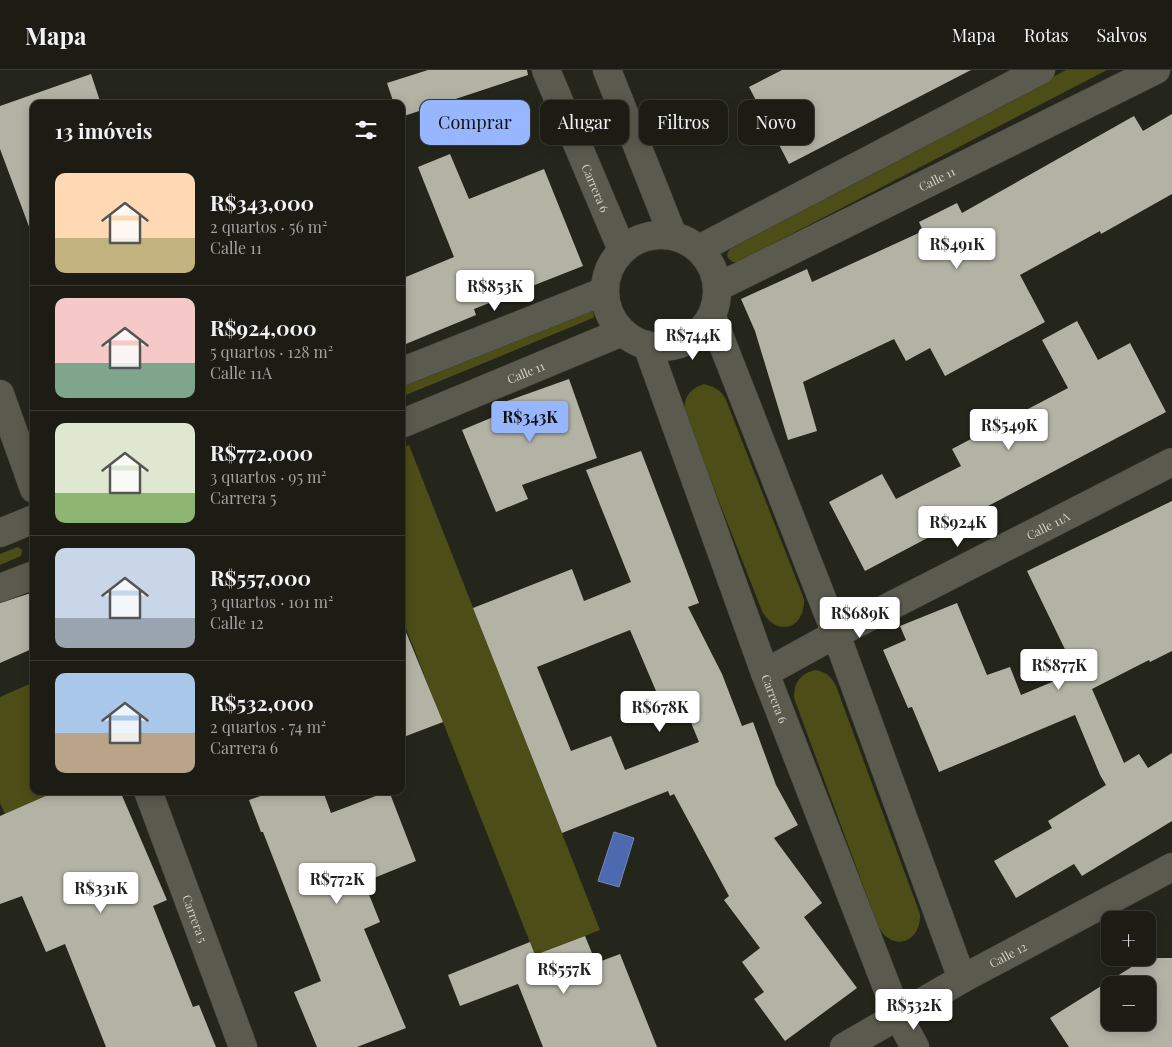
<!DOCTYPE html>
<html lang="pt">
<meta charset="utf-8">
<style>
:root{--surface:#1c1c14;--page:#25251d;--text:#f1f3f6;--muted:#a0a1a0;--line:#3a3a34;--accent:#97b6fd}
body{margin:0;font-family:"Playfair Display",serif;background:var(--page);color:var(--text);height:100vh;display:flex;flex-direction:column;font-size:19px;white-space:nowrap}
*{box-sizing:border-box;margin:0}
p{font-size:16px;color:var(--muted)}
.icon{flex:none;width:28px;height:28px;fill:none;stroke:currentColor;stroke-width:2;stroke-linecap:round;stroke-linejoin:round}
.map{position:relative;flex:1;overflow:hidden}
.details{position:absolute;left:30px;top:30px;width:375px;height:695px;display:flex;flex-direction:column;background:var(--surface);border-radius:10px;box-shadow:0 2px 12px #0003,0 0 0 1px var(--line)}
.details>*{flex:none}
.banner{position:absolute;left:420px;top:30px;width:475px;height:45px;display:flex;gap:10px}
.fabs{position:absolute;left:1101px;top:841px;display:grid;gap:10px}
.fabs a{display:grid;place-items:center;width:55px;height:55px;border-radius:10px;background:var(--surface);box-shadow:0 2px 12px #0003,0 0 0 1px var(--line);font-size:25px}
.price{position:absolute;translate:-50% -42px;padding:0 11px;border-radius:5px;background:#fff;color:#222;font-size:16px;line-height:32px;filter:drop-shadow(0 1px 2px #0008)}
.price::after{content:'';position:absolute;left:50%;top:30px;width:15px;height:11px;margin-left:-8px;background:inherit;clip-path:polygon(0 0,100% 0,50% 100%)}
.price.on{background:var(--accent);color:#111}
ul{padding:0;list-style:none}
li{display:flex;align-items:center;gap:15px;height:125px;padding:0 25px}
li+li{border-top:1px solid var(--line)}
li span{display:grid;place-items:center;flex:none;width:140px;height:100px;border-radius:10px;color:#555}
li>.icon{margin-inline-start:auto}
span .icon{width:60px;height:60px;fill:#fffc;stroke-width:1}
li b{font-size:21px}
h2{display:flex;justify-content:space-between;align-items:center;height:60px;padding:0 25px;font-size:21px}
.chip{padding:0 18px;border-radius:10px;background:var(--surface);box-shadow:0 2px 12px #0003,0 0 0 1px var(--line);font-size:18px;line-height:45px}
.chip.on{background:var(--accent);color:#111}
header{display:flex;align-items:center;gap:30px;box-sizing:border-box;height:70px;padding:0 25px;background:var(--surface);border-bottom:1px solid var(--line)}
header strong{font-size:24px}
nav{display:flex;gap:28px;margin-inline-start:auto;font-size:18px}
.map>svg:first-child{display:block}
.green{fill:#4c4d17}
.water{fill:#4d69b0;stroke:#7588b8}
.building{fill:#b2b3a5;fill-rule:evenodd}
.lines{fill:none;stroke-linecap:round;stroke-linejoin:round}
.street-casing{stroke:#414238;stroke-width:29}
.secondary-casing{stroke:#414238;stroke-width:29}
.street{stroke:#5a5b4e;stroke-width:28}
.secondary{stroke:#5a5b4e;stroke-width:28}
.labels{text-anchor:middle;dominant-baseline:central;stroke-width:5;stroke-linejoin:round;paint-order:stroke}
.street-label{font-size:12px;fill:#d1d2cb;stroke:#1c1d12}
</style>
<header>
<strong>Mapa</strong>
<nav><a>Mapa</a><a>Rotas</a><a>Salvos</a></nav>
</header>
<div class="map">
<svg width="1172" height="977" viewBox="0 0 1172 977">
<rect width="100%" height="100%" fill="#25261b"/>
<!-- green -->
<g class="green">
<path d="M1066,0H1107L738,192H733L728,188L727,184L730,179Z"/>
<path d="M592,239L594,245L593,248L401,327V316L584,240Z"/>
<path d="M704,314C715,317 721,320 726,330L804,529C805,560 776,567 762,541L684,342C684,326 690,319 704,314Z"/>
<path d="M409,375L600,860L535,885L401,546V378Z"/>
<path d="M18,477L22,480L21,486L0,495V484Z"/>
<path d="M815,600C826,602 831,606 836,616L920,844C921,874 891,882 878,856L794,628C794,612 800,604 815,600Z"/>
<path d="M34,612V721H57L5,744L0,733V627Z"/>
</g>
<!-- water -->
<path class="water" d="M614,762L634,768L619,817L598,811Z"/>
<!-- building -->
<g class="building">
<path d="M428,0H527L528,5L401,47V34H394L387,13Z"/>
<path d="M782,0H971L789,94L749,17Z"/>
<path d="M91,4L101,34H34V162H31L0,79V36Z"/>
<path d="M1172,44V124L1101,164L1100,161L1020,205L1045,252L945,306L930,278L906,291L894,269L803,312L817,361L788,370L755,261L741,229L807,199L812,212L923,161L919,152L957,133L962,143L1134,46L1143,61Z"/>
<path d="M450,84L469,129L544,99L583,196L474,239L476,245L401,276V209L454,187L418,97Z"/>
<path d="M1077,251L1098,290L1130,273L1166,342L865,501L829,432L882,404L896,429L961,396L952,379L1068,318L1042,270Z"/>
<path d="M569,309L597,388L522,415L528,429L496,442L462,360L510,340L507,331Z"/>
<path d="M641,381L699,533L688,537L722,604L742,656L753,652L776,715L798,755L774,768L822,833L804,847L857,918L785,971L754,929L764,922L742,892L760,878L724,830L729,826L674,724L670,726L668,721L562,763L473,538L572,499L584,531L631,512L586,400ZM630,560L659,628L678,621L699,672L625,700L611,666L571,681L537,597Z"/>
<path d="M1172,431V581L1150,592L1149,590L1092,619L1124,693L1139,684L1148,698L1172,683V751L1082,806L1074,794L1016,828L994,791L1052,758L1048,751L1106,715L1100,705L1075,645L939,702L912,637L908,638L883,580L906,570L900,556L957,533L987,605L1010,597L1021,625L1076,602L1027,501Z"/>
<path d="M34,522V578L0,593V533Z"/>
<path d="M401,550L443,652L401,668Z"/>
<path d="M57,721H120L167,830L153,836L193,937L199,935L216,977H106L65,874L46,882L22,826L0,834V746Z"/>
<path d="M275,721H323L331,743L389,721L416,791L364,812L380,852L364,859L406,958L357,977H317L294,922L321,911L263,762H261L249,730Z"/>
<path d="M585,866L596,893L620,884L657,977H543L518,914L460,936L448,905L530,872L535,885Z"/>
<path d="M1146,888H1172V977H1069L1050,948ZM1110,915H1148V952H1110Z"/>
</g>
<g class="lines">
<defs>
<g id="street">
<path d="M712,247L836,564L962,909"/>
<path id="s1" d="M647,275L765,603L898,946L915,977"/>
<path d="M0,324L34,419"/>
<path d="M0,463L34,449"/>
<path d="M0,518L34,505"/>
<path id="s2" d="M765,603L836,564L1172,392"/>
<path id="s3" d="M844,977L962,909L1172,797"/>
</g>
<g id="secondary">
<path id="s4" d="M546,0L622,180"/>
<path d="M607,0L673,166"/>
<circle cx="661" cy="221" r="56"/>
<path d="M699,179L1041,0"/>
<path id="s5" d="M718,217L1156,0"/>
<path d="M401,302L605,221"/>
<path id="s6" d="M401,354L622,262"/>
<path id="s7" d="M148,721L243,977"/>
</g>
</defs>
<!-- street casing -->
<use href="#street" class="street-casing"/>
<!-- secondary casing -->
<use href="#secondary" class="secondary-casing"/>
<!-- street -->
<use href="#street" class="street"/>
<!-- secondary -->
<use href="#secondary" class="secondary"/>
</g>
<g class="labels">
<!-- street labels -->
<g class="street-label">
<text stroke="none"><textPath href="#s5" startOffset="244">Calle 11</textPath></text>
<text stroke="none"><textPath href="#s4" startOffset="128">Carrera 6</textPath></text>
<text stroke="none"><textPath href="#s6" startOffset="135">Calle 11</textPath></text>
<text stroke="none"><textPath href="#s2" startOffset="319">Calle 11A</textPath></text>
<text stroke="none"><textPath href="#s1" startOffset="376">Carrera 6</textPath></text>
<text stroke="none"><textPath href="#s7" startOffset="136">Carrera 5</textPath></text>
<text stroke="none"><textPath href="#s3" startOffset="188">Calle 12</textPath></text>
</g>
</g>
</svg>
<div class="fabs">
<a>+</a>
<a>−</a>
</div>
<b class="price" style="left:957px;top:200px">R$491K</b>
<b class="price" style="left:495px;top:242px">R$853K</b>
<b class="price" style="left:693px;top:291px">R$744K</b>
<b class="price on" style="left:530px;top:373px">R$343K</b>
<b class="price" style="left:1009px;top:381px">R$549K</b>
<b class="price" style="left:958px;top:478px">R$924K</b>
<b class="price" style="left:860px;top:569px">R$689K</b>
<b class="price" style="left:1059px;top:621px">R$877K</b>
<b class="price" style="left:660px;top:663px">R$678K</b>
<b class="price" style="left:337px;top:835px">R$772K</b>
<b class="price" style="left:101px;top:844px">R$331K</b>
<b class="price" style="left:564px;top:925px">R$557K</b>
<b class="price" style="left:914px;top:961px">R$532K</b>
<div class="banner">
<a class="chip on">Comprar</a>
<a class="chip">Alugar</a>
<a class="chip">Filtros</a>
<a class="chip">Novo</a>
</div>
<section class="details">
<h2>13 imóveis<svg class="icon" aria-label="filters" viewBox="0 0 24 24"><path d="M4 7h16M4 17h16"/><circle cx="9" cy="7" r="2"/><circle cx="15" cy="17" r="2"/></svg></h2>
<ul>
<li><span style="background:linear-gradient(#ffd9b3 65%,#c2b280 0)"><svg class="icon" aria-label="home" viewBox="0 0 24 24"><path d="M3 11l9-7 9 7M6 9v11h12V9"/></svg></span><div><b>R$343,000</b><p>2 quartos · 56 m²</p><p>Calle 11</p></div></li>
<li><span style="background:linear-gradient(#f6c9c9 65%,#7fa58c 0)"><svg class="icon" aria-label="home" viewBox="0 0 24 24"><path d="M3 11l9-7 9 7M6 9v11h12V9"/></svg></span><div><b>R$924,000</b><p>5 quartos · 128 m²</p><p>Calle 11A</p></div></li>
<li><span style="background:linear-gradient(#dfe7d0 70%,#8fb573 0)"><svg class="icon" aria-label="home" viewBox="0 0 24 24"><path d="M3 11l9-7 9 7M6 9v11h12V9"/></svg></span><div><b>R$772,000</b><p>3 quartos · 95 m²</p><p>Carrera 5</p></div></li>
<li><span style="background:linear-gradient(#c9d6e8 70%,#9aa5b1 0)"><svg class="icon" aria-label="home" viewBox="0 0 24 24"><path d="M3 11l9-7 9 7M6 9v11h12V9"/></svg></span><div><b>R$557,000</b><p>3 quartos · 101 m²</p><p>Calle 12</p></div></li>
<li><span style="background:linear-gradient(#a9c7e8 60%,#b9a48a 0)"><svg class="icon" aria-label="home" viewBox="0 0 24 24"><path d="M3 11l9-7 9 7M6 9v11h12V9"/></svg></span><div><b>R$532,000</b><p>2 quartos · 74 m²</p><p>Carrera 6</p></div></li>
</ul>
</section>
</div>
